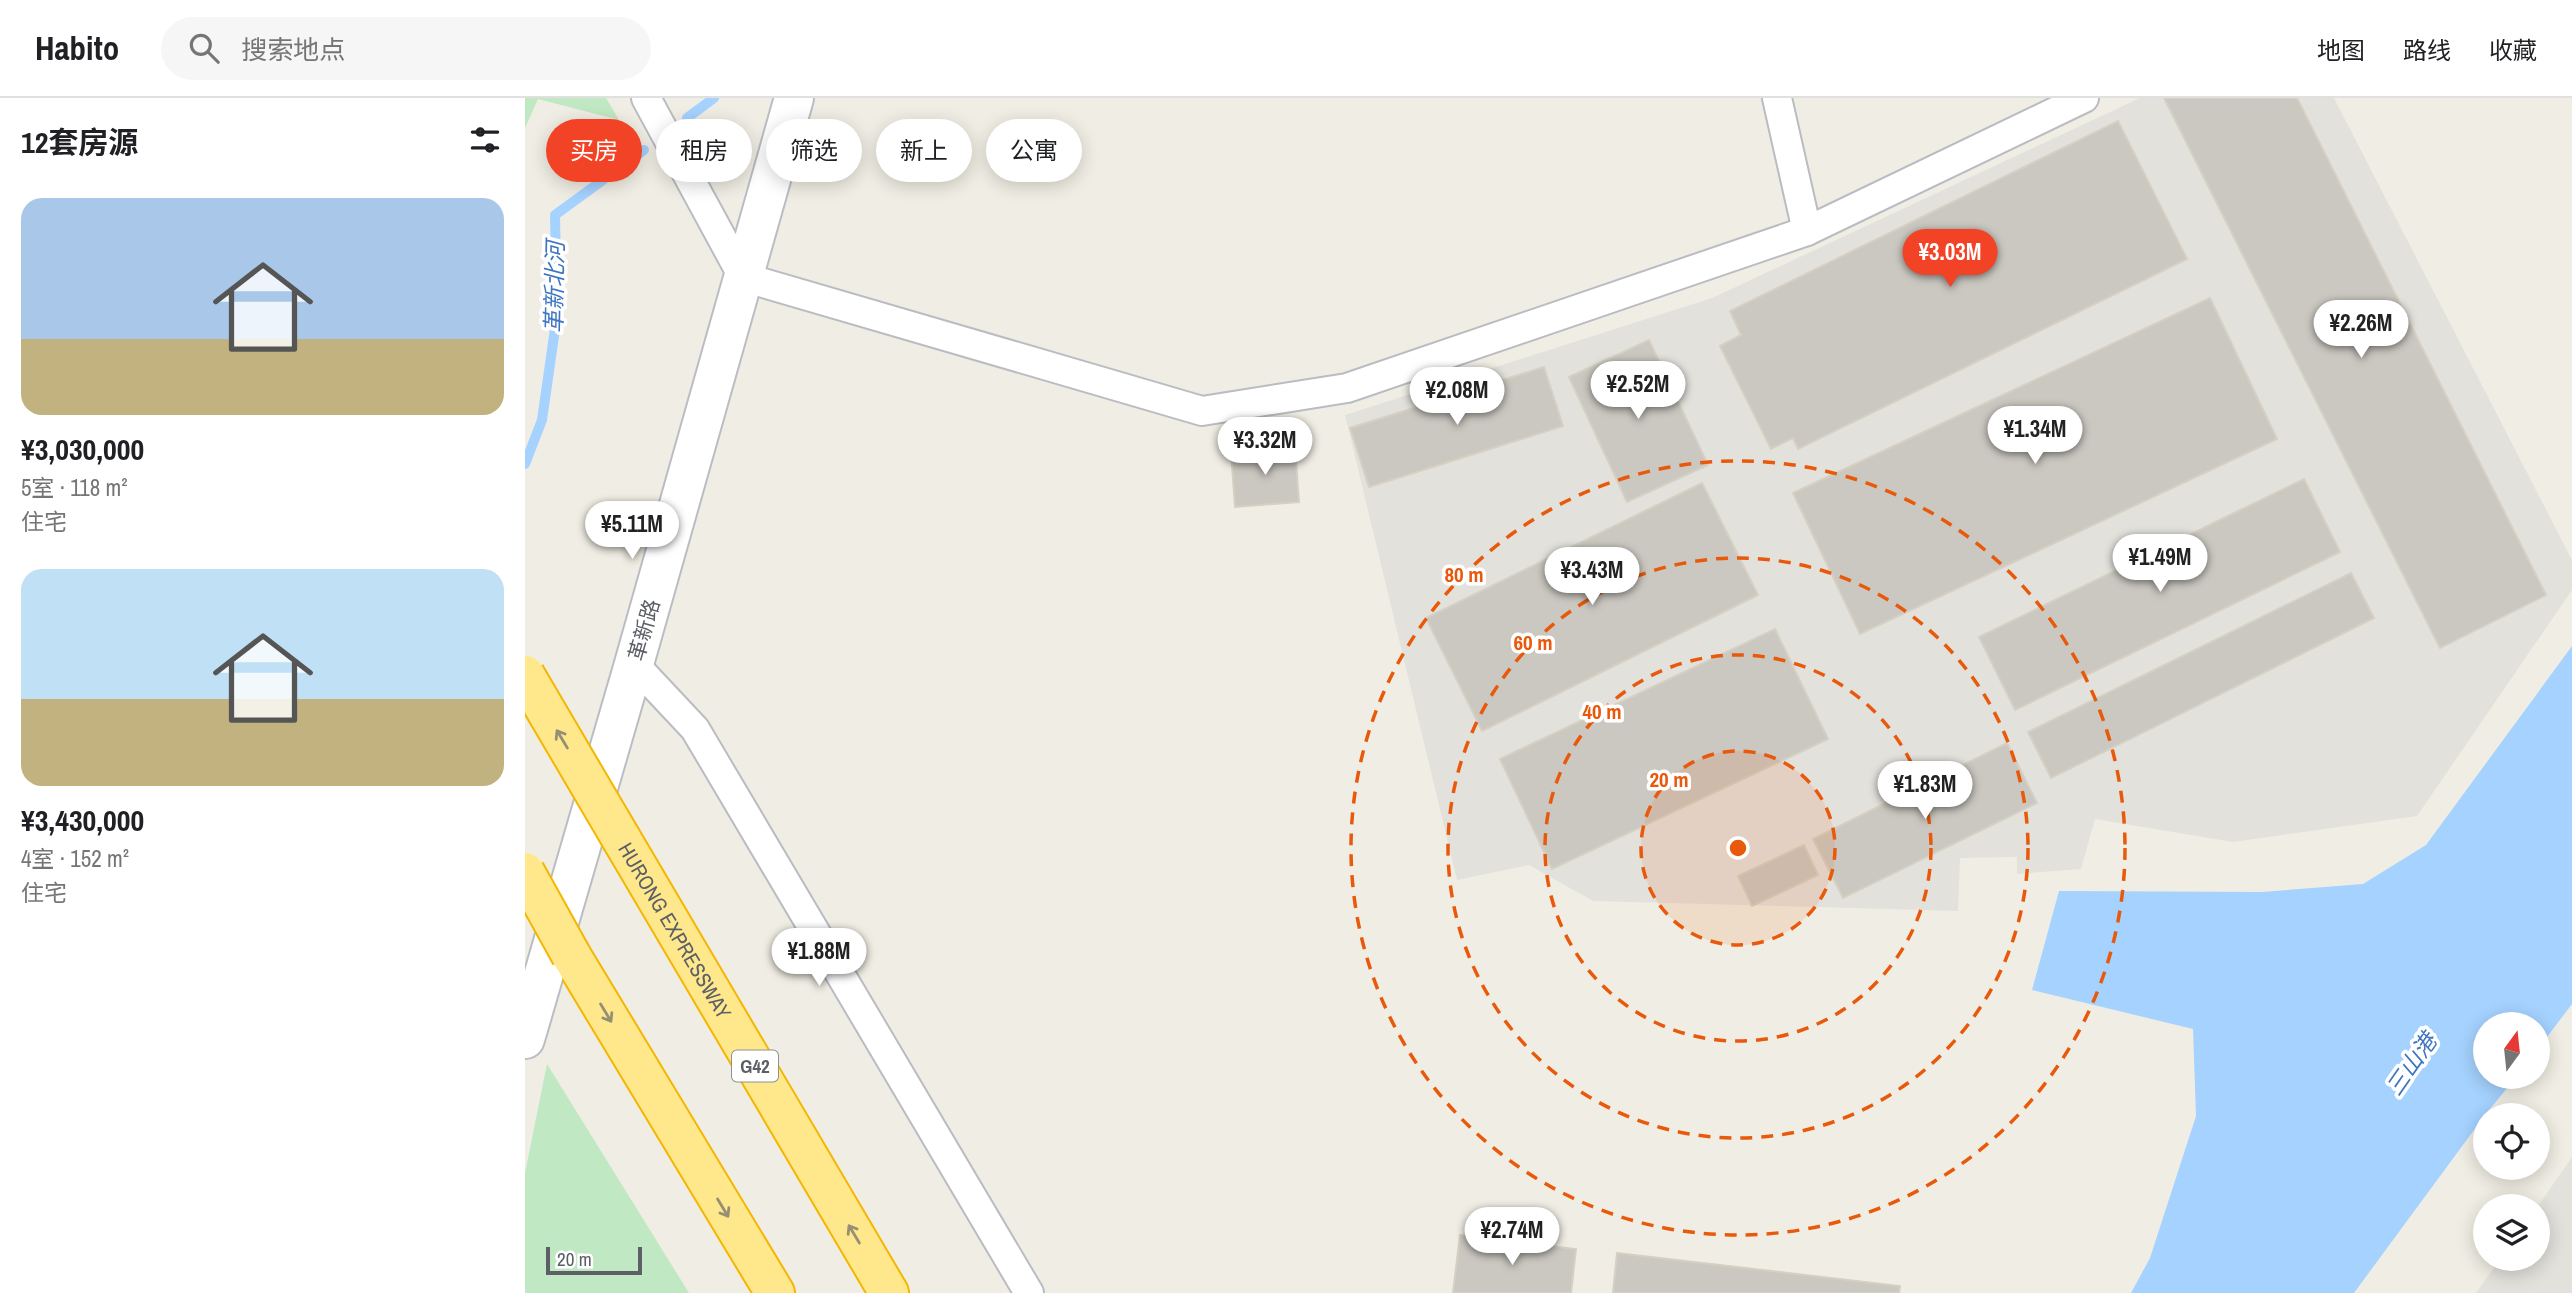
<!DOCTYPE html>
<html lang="zh">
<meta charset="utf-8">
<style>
:root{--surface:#fff;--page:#f6f6f6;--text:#202124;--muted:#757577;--line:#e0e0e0;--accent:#f24327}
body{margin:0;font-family:"Archivo Narrow","Noto Sans SC",sans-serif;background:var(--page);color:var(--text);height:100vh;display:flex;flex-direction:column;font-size:26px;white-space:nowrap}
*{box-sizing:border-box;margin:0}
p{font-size:23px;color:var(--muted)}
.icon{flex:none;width:38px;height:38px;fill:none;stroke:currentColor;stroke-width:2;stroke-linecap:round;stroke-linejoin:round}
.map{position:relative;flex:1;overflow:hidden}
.sheet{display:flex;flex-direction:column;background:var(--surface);width:525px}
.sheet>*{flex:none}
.banner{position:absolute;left:21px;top:21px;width:665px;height:63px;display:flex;gap:14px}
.needle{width:46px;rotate:15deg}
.buttons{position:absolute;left:1948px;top:914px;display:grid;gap:14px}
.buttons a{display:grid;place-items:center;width:77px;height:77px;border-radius:50%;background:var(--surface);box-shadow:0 4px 18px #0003;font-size:35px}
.scale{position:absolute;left:21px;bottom:18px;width:96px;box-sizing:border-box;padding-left:7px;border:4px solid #5c6066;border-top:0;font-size:19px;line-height:24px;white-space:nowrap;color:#5c6066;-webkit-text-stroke:5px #fff;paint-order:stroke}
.price{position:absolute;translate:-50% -60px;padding:0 16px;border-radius:24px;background:#fff;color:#222;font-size:23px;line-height:46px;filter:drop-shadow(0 2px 4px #0008)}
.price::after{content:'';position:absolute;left:50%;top:42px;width:21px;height:16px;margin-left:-10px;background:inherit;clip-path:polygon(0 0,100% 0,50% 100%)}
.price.on{background:var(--accent);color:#fff}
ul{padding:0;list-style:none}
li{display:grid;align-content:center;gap:14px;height:371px;padding:0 21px}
li span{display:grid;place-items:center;height:217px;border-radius:21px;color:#555}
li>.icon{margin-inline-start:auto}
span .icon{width:126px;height:126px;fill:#fffc;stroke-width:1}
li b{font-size:30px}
h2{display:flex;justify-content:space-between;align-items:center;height:84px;padding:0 21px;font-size:30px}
.pill{padding:0 24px;border-radius:32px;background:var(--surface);box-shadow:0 4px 18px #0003;font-size:24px;line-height:63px}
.pill.on{background:var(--accent);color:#fff}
header{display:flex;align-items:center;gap:42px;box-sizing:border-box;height:98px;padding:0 35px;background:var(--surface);border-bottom:2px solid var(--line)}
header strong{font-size:33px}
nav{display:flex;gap:38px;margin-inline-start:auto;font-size:24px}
.search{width:490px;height:63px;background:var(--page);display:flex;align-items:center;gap:18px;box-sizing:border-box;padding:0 24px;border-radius:38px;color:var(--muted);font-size:26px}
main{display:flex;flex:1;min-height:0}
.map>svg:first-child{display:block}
.industrial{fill:#e3e1dc}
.green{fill:#c0e8c2}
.water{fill:#a5d2ff}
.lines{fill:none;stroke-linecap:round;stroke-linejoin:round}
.stream{stroke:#a5d2ff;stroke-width:10}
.building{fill:#cbc8c1;stroke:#d5d0c2;stroke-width:2}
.street-casing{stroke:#b9bcc1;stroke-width:32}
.secondary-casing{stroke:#babdc3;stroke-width:42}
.highway-casing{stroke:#f4b600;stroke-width:42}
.street{stroke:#fff;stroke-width:28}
.secondary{stroke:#fff;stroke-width:38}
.highway{stroke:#ffe88c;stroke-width:38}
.highway-bridge-casing{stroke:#f4b600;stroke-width:42;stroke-linecap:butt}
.highway-bridge{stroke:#ffe88c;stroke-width:38}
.oneway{stroke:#959073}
.ring{fill:none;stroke:#e8590c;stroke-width:3.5;stroke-dasharray:12 9}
.labels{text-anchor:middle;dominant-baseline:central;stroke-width:7;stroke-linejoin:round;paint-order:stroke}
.shield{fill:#fff;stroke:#8d9094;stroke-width:2}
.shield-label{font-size:19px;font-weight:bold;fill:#5c6066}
.street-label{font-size:21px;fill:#5c6066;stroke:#fff}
.water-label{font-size:23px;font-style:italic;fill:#3e76c1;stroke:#fff}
.centre{fill:#e8590c;stroke:#fff;stroke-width:3.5}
.ring-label{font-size:21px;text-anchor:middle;font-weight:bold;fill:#e8590c;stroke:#fff;stroke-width:7;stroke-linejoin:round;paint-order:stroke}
</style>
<header>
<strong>Habito</strong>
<div class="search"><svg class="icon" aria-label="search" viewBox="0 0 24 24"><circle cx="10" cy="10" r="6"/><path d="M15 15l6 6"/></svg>搜索地点</div>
<nav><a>地图</a><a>路线</a><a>收藏</a></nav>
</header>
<main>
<section class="sheet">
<h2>12套房源<svg class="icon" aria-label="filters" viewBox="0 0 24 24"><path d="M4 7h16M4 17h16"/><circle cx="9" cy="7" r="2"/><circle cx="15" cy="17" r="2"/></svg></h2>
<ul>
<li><span style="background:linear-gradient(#a9c7e8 65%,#c2b280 0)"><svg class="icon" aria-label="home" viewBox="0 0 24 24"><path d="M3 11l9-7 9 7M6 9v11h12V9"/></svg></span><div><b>¥3,030,000</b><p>5室 · 118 m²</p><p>住宅</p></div></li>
<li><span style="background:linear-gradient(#bfe0f5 60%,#c2b280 0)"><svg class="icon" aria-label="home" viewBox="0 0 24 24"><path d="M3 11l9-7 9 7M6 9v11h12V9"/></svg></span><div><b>¥3,430,000</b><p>4室 · 152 m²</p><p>住宅</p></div></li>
</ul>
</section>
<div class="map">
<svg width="2047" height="1195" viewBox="0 0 2047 1195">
<rect width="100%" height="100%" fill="#f0eee4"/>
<!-- industrial -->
<g class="industrial">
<path d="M1615,0H1809L2047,462V492L1892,718L1708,744L1570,721L1556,771L1492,776V759L1435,760L1433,813L1068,803L1004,767L932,782L820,317L1187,200Z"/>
<path d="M2047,1059V1195H1951L1976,1160H2012L2013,1108Z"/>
</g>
<!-- green -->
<g class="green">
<path d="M0,0H81L94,22L13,1L0,30Z"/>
<path d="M22,966L164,1195H0V1075Z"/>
</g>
<!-- water -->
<path class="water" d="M2047,548V906L2013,951L2012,926H1960V978H1992L1960,1017L1829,1195H1606L1625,1160L1671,1018L1668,931L1507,892L1534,793L1737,794L1838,786L1901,747Z"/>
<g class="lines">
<!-- stream -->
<g class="stream">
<path d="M162,20L189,0"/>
<path d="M0,366L17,322L32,217L30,117L119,52"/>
</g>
</g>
<!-- building -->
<g class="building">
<path d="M1639,0H1772L2021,497L1915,550Z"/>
<path d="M1593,23L1662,161L1273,351L1268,340L1246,351L1195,248L1216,237L1205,213Z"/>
<path d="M1685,200L1752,341L1335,536L1268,395Z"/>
<path d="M1124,242L1183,367L1102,404L1044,279Z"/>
<path d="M1019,269L1038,328L844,389L825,330Z"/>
<path d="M770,349L774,404L710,409L706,354Z"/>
<path d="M1779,381L1815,454L1490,612L1454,539Z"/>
<path d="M1177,385L1233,497L957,633L901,520Z"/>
<path d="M1826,475L1849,520L1526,680L1503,634Z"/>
<path d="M1250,531L1303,641L1027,771L975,661Z"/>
<path d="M1482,645L1512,705L1318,800L1288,741Z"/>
<path d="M1279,747L1293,777L1227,808L1213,778Z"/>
<path d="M935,1137L1051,1151L1046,1195H928Z"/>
<path d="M1092,1155L1375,1188L1374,1195H1088Z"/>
</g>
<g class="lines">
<defs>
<g id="street">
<path d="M121,0L218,179L677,313L822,290L1282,133L1559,0"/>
<path d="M1252,0L1282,133"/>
<path d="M109,566L170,631L504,1195"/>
</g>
<path id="secondary" d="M0,941L109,566L269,0"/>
<g id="highway">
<path id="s1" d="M97,742L364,1195"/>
<path d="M46,857L250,1195"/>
</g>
</defs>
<!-- street casing -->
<use href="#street" class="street-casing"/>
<!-- secondary casing -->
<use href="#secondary" class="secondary-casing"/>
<!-- highway casing -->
<use href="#highway" class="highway-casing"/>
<!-- street -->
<use href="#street" class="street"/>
<!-- secondary -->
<use href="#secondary" class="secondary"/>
<!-- highway -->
<use href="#highway" class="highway"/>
<defs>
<g id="highway-bridge">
<path d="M0,577L97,742"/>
<path d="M0,774L46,857"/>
</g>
</defs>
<!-- highway-bridge casing -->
<use href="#highway-bridge" class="highway-bridge-casing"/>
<!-- highway-bridge -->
<use href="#highway-bridge" class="highway-bridge"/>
</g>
<!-- one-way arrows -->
<defs><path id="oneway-shaft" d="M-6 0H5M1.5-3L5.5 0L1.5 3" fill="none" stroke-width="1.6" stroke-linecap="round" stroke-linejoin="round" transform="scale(1.75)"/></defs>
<g class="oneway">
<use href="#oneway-shaft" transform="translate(37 641) rotate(-121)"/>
<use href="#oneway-shaft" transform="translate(81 915) rotate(59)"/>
<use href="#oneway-shaft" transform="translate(198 1110) rotate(59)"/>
<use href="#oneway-shaft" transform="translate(329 1136) rotate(-121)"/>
</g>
<!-- distance rings -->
<circle cx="1213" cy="750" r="97" fill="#e8590c" fill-opacity=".12"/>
<g class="ring">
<circle cx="1213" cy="750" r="97"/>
<circle cx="1213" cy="750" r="193"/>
<circle cx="1213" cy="750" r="290"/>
<circle cx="1213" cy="750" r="387"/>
</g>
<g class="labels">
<!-- shield labels -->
<rect class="shield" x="207" y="952.5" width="46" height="31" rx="5"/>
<g class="shield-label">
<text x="230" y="968">G42</text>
</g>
<!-- street labels -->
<g class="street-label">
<text transform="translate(119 532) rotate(-74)">革新路</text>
<text stroke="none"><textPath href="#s1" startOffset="105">HURONG EXPRESSWAY</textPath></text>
</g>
<!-- water labels -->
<g class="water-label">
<text transform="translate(29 189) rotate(-89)">革新北河</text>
<text transform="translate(1886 966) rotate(-55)">三山港</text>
</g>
</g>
<circle cx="1213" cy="750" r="10" class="centre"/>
<g class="ring-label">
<text x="939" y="484">80 m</text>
<text x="1008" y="552">60 m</text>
<text x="1077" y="621">40 m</text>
<text x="1144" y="689">20 m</text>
</g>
</svg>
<div class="buttons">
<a><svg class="needle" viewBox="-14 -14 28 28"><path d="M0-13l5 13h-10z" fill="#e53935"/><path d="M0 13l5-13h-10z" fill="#757577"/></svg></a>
<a><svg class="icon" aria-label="locate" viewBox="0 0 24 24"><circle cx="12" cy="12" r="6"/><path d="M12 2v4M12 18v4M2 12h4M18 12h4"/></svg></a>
<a><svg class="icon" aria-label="layers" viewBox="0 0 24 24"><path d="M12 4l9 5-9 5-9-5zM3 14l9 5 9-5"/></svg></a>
</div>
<div class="scale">20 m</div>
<b class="price on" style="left:1425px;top:191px">¥3.03M</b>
<b class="price" style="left:1836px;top:262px">¥2.26M</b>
<b class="price" style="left:1113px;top:323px">¥2.52M</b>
<b class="price" style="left:932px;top:329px">¥2.08M</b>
<b class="price" style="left:1510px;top:368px">¥1.34M</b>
<b class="price" style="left:740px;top:379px">¥3.32M</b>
<b class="price" style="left:107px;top:463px">¥5.11M</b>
<b class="price" style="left:1635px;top:496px">¥1.49M</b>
<b class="price" style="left:1067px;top:509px">¥3.43M</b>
<b class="price" style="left:1400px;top:723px">¥1.83M</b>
<b class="price" style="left:294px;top:890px">¥1.88M</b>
<b class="price" style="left:987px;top:1169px">¥2.74M</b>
<div class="banner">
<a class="pill on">买房</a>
<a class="pill">租房</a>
<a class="pill">筛选</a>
<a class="pill">新上</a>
<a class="pill">公寓</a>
</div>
</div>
</main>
